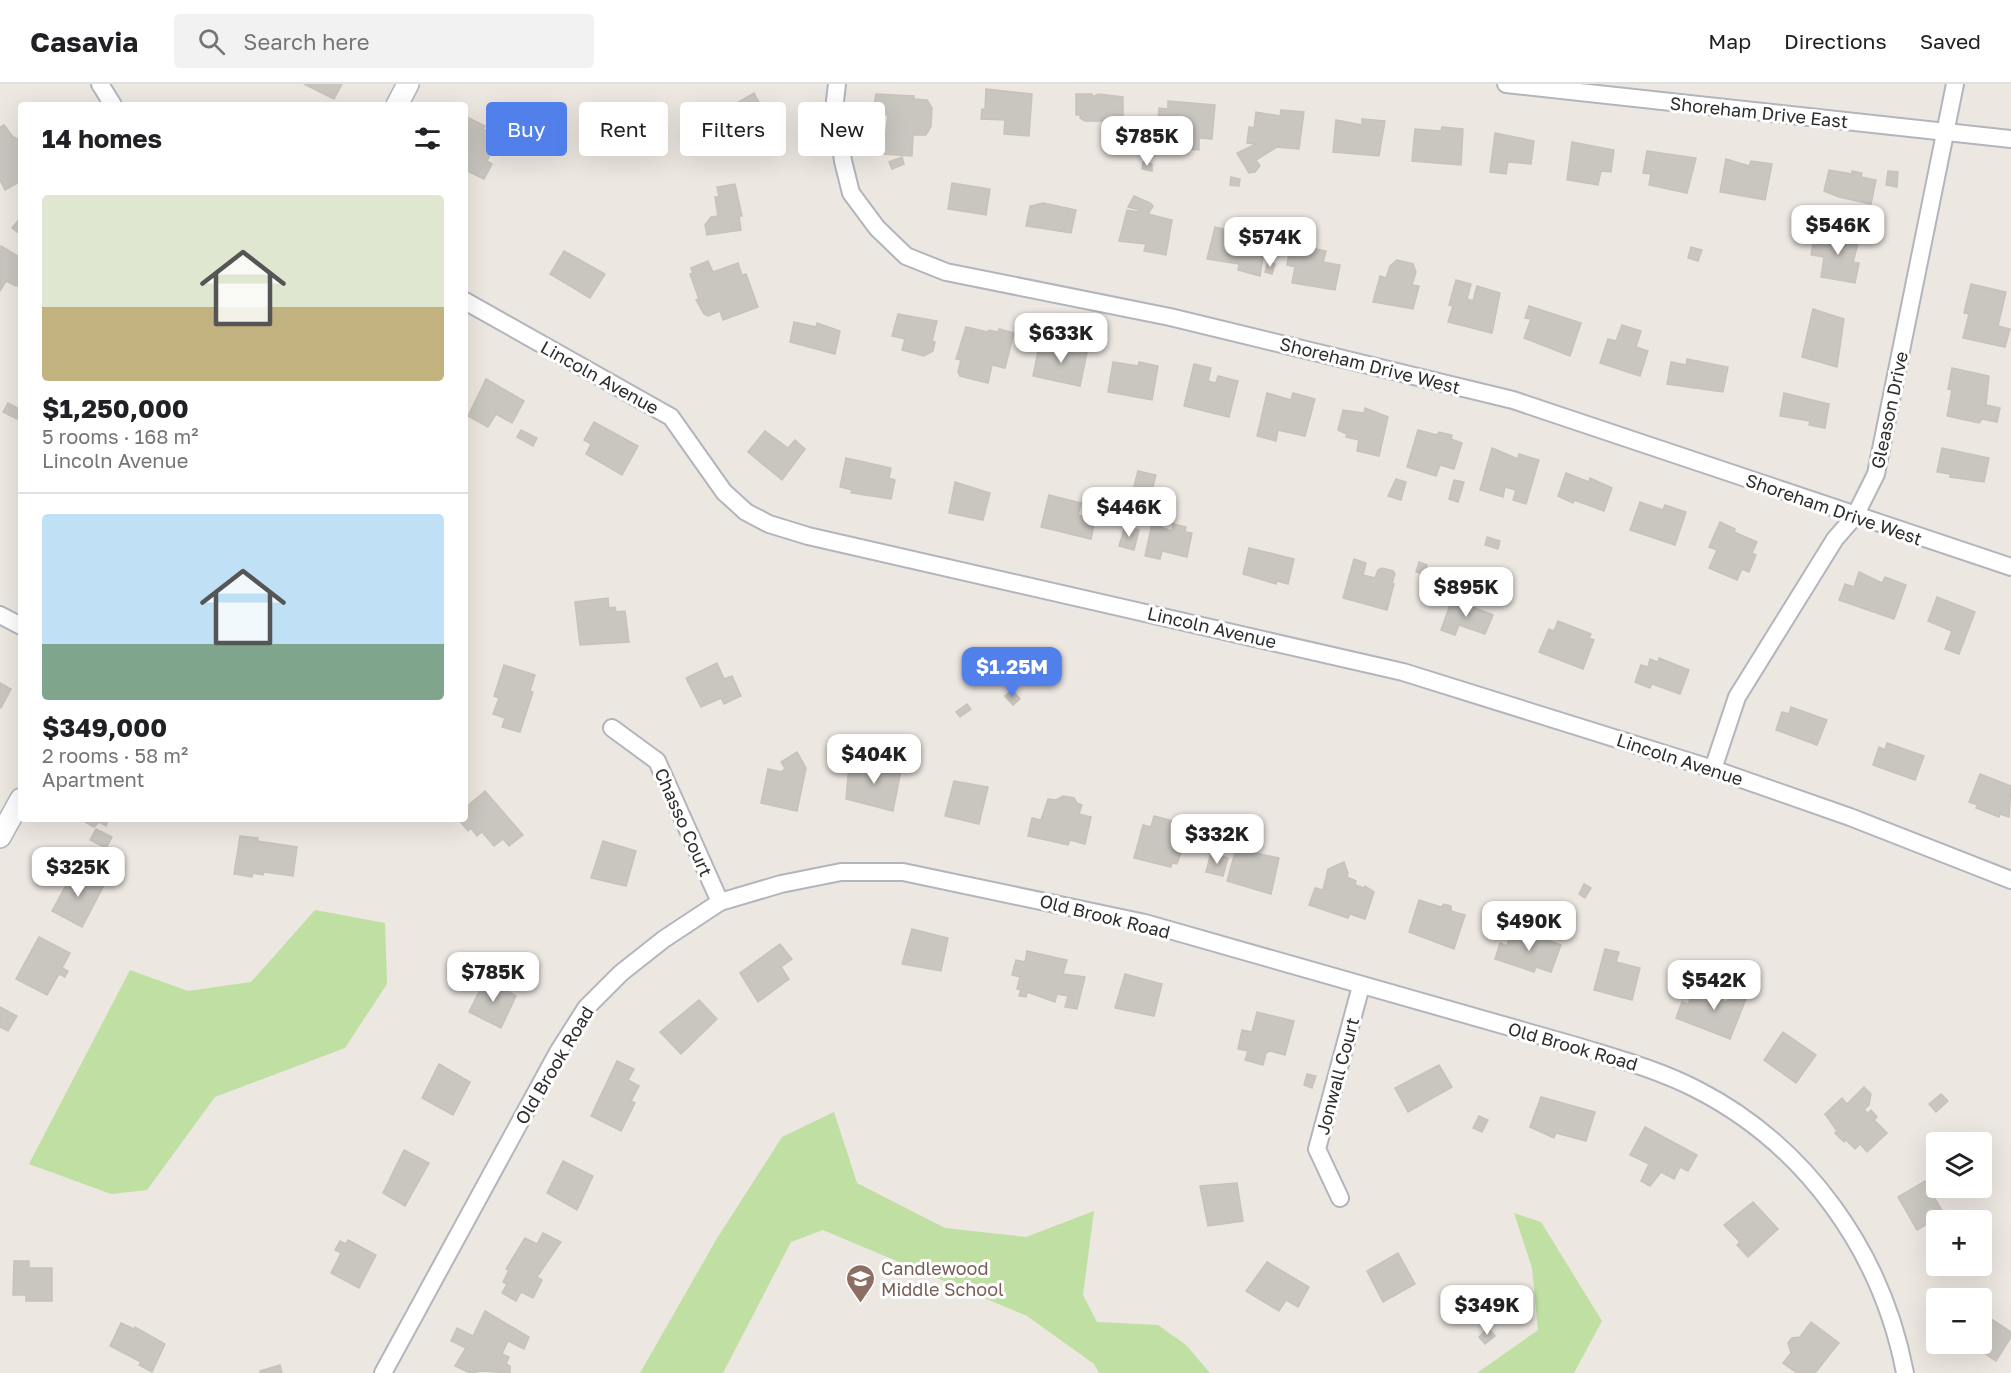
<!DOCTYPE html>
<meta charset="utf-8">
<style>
:root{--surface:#fff;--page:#f2f2f2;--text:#202124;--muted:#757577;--line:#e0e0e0;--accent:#5180eb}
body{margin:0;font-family:"Golos Text",sans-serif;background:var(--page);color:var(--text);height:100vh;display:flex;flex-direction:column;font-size:22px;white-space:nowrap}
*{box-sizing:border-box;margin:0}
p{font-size:20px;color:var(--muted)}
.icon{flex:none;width:33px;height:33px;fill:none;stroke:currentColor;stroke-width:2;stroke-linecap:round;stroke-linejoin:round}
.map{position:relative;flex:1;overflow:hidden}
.panel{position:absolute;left:18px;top:18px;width:450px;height:720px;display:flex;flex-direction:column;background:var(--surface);border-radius:6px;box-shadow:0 6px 24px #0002}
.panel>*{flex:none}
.top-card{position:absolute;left:486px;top:18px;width:570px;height:54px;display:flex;gap:12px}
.controls{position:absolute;left:1926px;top:1048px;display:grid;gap:12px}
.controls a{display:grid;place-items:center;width:66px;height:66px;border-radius:6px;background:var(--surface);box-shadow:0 6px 24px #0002;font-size:30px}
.price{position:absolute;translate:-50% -51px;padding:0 14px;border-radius:12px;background:#fff;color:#222;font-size:20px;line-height:39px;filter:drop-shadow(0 2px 3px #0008)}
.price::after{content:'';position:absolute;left:50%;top:36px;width:18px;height:14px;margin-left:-9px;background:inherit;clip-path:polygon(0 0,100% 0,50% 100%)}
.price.current{background:var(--accent);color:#fff}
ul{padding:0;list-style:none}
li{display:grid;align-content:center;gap:12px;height:318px;padding:0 24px}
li+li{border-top:2px solid var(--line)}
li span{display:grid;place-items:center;height:186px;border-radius:6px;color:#555}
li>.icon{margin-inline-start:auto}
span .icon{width:108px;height:108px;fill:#fffc;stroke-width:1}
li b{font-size:26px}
h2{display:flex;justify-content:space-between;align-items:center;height:72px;padding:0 24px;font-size:26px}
.pill{padding:0 21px;border-radius:6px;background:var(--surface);box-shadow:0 6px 24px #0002;font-size:21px;line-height:54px}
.pill.current{background:var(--accent);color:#fff}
header{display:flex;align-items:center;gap:36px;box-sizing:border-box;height:84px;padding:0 30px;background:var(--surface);border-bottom:2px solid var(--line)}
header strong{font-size:28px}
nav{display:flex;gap:33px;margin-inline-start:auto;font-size:21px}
.search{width:420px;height:54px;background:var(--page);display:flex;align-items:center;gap:15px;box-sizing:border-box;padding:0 21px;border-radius:6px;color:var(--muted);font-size:22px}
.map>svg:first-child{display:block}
.green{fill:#bfdfa3}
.building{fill:#c9c5bf;stroke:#c9c2bb;stroke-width:1.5}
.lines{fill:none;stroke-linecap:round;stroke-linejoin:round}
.minor-casing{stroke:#b2b5bc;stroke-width:20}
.tertiary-casing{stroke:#b2b5bc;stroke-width:24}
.minor{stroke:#fff;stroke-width:16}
.tertiary{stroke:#fff;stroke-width:21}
.labels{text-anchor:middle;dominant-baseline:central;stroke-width:6;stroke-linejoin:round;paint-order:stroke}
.street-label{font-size:18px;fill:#2d2d2d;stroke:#fff}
.education-label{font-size:18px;fill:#785e54;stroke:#fff;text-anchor:start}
</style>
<header>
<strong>Casavia</strong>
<div class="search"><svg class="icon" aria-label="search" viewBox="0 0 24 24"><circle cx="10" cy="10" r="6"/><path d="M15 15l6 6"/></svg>Search here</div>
<nav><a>Map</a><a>Directions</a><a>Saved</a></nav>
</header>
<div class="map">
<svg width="2011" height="1289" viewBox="0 0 2011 1289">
<rect width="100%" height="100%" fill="#ede7e1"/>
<!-- green -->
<g class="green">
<path d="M315,826L385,839L387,900L345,964L215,1013L147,1106L111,1110L29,1080L130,886L188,907L251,898Z"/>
<path d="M834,1028L857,1099L945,1144L1026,1153L1094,1127L1083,1211L1097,1238L1158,1241L1186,1261L1210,1289H1099L1094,1280L1027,1232L823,1146L791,1158L723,1289H640L716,1156L782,1053Z"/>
<path d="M1514,1129L1541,1138L1602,1237L1574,1289H1477L1538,1246L1532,1184Z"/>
</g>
<!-- building -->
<g class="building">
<path d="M304,0H342L334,15Z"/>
<path d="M986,5L1032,10L1029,52L1004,50L1005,36L981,35L982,25L985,26Z"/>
<path d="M754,9L775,48L752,62L735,32L740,29L735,20Z"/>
<path d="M876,10L914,12V15L927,16L932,24L931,42L926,51H913L912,72L883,70L888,31L875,30L876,26H873Z"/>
<path d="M1076,10H1092L1093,13L1098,10L1123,13V37H1085L1080,34L1081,31H1076Z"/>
<path d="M1168,17L1215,21L1212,55L1199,54V66L1177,64L1178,51L1157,48L1159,24L1168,25Z"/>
<path d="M1281,26L1304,28L1299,65L1277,63L1256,76L1260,82L1255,88L1249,89L1237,69L1256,60L1247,59L1249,43L1254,44L1256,28L1280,32Z"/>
<path d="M465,32L485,42L483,45L499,53L487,77L492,80L484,95L465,86L467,55Z"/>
<path d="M1362,35L1385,37L1379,72L1333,68L1336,36L1362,41Z"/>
<path d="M4,41L13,53L21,56V97L5,106L0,96V43Z"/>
<path d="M1442,43L1463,45L1461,81L1412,77L1415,45L1441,47Z"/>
<path d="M1495,49L1534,57L1531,80L1508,78L1506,90L1490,88Z"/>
<path d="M1572,58L1614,66L1611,88L1601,87L1598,101L1567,96Z"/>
<path d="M1647,67L1696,74L1687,109L1649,101L1651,90L1643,89Z"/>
<path d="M902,73L904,80L892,85L889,78Z"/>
<path d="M1726,75L1749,82L1751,77L1772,80L1765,116L1720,108Z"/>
<path d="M1143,78L1152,80V87L1142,85Z"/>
<path d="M1829,86L1852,90V87L1862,89L1861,93L1876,96L1871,120L1839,113L1824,107Z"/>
<path d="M1888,87L1898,88L1897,103L1886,101Z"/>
<path d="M1231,93L1240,95L1239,102L1230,101Z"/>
<path d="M952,99L990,105L986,131L948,125Z"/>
<path d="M735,100L742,132H739L741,146L707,151L705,141L711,133L718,132L715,113H719L717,103Z"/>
<path d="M1134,112L1150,119L1153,122L1148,130L1172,136L1166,171L1144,167L1146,160L1119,157L1127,126L1138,128L1139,126L1128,123Z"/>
<path d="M1043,119L1076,126L1071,149L1026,142L1030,122Z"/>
<path d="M21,133V151L12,144Z"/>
<path d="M1215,143L1266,156L1268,150L1278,153L1271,174L1265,172L1264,166L1260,192L1238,186L1239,180L1207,175Z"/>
<path d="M1828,147L1860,153L1853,178L1859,179L1855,199L1821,193L1824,173L1811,171L1814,155L1826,158Z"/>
<path d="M1291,160L1326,167L1323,178L1340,181L1335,206L1292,199L1295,183L1287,181Z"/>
<path d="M1,162L21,174V201L16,202L6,197L0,207Z"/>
<path d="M1691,163L1702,166L1698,177L1688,174Z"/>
<path d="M564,167L605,190L590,214L550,190Z"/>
<path d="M1397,176L1413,180L1416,188L1412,201L1419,202L1413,225L1373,218L1380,192L1386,194L1390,182Z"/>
<path d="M708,177L713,188L738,179L742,191L746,190L758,223L723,236L720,227L708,232L704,230L696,216L699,215L690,190L693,189L691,184Z"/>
<path d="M1268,178L1275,180L1272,190L1265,188Z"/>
<path d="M1456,196L1471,200L1467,215L1473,217L1477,202L1500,209L1492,249L1448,238L1453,222L1449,221Z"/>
<path d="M1971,200L2006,208L1998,242L2010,245L2005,263L1963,254L1969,230L1964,229Z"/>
<path d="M1529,222L1581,239L1570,272L1524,254L1531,235L1525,234Z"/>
<path d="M1813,225L1844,235L1837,283L1802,273Z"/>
<path d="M898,230L937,237L932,257L935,258L933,267L924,272L902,266L905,255L892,252Z"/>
<path d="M794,238L816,243L817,239L840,247L835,270L790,258Z"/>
<path d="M1622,241L1641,247L1636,263L1648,267L1640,292L1600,279L1608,255L1616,257Z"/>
<path d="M966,243L988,248L989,246L998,248L999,245L1014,249L1005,284L992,281L988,299L960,292L958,288L961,276L956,275Z"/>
<path d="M1040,258L1066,266L1067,260L1088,264L1080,302L1033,292Z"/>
<path d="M1687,275L1728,283L1723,308L1667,300L1671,278L1686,281Z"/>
<path d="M1113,278L1138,282L1139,278L1158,282L1152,316L1108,308Z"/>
<path d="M1194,280L1211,284L1208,297L1216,299L1218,292L1238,297L1229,333L1184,322Z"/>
<path d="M1952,284L1989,292L1986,321L2000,324L1997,338L1982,335L1979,339L1947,332L1952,306L1948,305Z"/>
<path d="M486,295L524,317L512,339L496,330L488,343L468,332Z"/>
<path d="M1267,309L1291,316L1293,309L1315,315L1305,352L1278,346L1276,357L1257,352Z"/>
<path d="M1784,309L1829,320L1825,344L1809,341L1810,337L1780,332Z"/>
<path d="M8,319L21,326L17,335L3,328Z"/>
<path d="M1365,324L1388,333L1379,372L1357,367L1359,356L1346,353L1347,350L1338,346L1343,326L1364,329Z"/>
<path d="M594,338L638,362L622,391L586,370L591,360L584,356Z"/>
<path d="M521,346L537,354L533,362L517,353Z"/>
<path d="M1418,346L1437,351L1439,348L1452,351L1451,355L1462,359L1454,385L1440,381L1436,392L1407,383Z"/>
<path d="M765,347L788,364L795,356L805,365L782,396L748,368Z"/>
<path d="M1492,364L1518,375L1519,370L1539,376L1526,420L1513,416L1516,406L1505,403L1503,413L1480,406Z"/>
<path d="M1942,364L1989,374L1984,398L1950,393V390L1937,388Z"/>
<path d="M846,374L891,384L889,394L895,396L891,415L851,409L852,406L840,403Z"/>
<path d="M1138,387L1156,391L1152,406L1134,402Z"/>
<path d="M1566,389L1589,398L1590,394L1612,404L1604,427L1574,416L1573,419L1558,412Z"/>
<path d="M1396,395L1406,398L1401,416L1388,412Z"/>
<path d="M1454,396L1464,398L1458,418L1449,415Z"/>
<path d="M955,398L990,409L983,436L949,429Z"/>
<path d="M1049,411L1081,419L1078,431L1095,435L1091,455L1041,443Z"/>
<path d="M1640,418L1663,426L1665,421L1686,428L1675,461L1630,446Z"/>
<path d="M1720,438L1735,445L1734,448L1757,458L1752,469L1756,471L1749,488L1742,485L1737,496L1709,484L1717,466L1709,463Z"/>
<path d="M1152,440L1172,447L1173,440L1186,443L1185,448L1192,449L1187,473L1162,467L1160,475L1145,472Z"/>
<path d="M1125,442L1139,446L1134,466L1119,462Z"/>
<path d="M1487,453L1500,457L1498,465L1485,461Z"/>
<path d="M1249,464L1294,475L1288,500L1277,497L1276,500L1243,490Z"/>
<path d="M1354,475L1366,479L1363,491L1375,494L1378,486L1382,484L1393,487L1395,490L1392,499L1394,500L1387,526L1343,514Z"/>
<path d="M1419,478L1427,481L1424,490L1416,488Z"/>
<path d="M1859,488L1882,499L1885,493L1906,501L1894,535L1839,516L1845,500L1854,503Z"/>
<path d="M1937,513L1975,528L1959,570L1945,565L1952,547L1928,537Z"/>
<path d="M608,514L609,524L615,523L616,528L625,527L629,558L580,561L575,518Z"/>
<path d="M1452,515L1493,531L1485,550L1459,541L1455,551L1441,546Z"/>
<path d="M1558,537L1591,550L1589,554L1594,556L1583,585L1539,568L1549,545L1554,547Z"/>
<path d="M1659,574L1689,586L1680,610L1652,600L1650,604L1635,598L1641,581L1648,583L1650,575L1658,578Z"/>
<path d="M717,579L724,595L732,592L741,612L724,620L721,614L701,623L686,594Z"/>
<path d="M504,581L535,591L530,607L533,608L520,648L502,643L505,634L493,630L499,614L494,612Z"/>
<path d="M0,599L11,605L1,624L0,623Z"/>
<path d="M1012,606L1020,615L1013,621L1005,612Z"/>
<path d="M967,620L971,625L960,633L956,628Z"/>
<path d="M1791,623L1827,636L1817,661L1776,646L1782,628L1789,630Z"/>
<path d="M1887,659L1924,672L1915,696L1873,681L1879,663L1885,666Z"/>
<path d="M797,668L806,684L797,727L761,719L768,685L782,688L785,684L781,678Z"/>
<path d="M882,677L902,681L893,727L846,715L849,681L871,685L872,682L881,683Z"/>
<path d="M1980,690L2011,702L2009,733L2000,730L1999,733L1976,724L1978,721L1969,718Z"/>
<path d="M954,697L988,703L979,740L945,732Z"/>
<path d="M485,707L523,751L509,762L503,755L494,762L482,748L477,752L471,744L468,747L458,735H465V724Z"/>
<path d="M1063,712L1074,714L1077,719L1082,721L1079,730L1091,733L1085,760L1070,756L1068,761L1028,752L1032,734L1041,736L1048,715L1056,716Z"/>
<path d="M1154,732L1181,739L1180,744L1189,746L1177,780L1172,779L1171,783L1134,774L1143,741L1151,743Z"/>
<path d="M80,735H109L106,742L99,738L94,743Z"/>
<path d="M96,745L112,753L106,764L90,756Z"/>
<path d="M240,752L258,754L257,757L297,763L293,792L264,788L263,791L253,789L252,793L234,790Z"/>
<path d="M603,757L636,767L626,802L591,794Z"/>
<path d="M1236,765L1279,774L1271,810L1227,797Z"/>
<path d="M1211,769L1228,774L1223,792L1206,788Z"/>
<path d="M1344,778L1348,789L1347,793L1356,797L1355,801L1364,804L1365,802L1374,808L1365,835L1350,830L1348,834L1309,821L1315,804L1323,806L1328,785Z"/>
<path d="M75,785L104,801L82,843L52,827Z"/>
<path d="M1584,800L1591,804L1585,814L1579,810Z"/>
<path d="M1419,816L1441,823L1444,820L1451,822V827L1465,831L1454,865L1409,848Z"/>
<path d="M1533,844L1541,846L1539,853L1561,861L1551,888L1536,883L1534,888L1495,875L1500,859L1507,862L1512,846L1530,852Z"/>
<path d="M912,845L948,854L941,887L902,880Z"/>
<path d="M39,853L70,869L62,884L68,887L65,893L59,890L47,911L16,895Z"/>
<path d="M780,860L792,875L781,883L789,895L758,918L740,889Z"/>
<path d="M1605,865L1619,868L1616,878L1640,884L1632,916L1594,906Z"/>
<path d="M1027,867L1067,876L1063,890L1085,893L1077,925L1065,923L1068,912L1057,910L1055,918L1027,908L1026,913L1019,912L1021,906L1017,905L1020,893L1012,891L1016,876L1025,878Z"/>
<path d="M1125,890L1162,900L1154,932L1115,924Z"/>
<path d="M486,894L516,912L501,944L469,928Z"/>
<path d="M1712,904L1726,909L1723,917L1727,918L1733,904L1748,910L1730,955L1676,934L1682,918L1688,920L1694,907L1709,913Z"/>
<path d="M699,916L717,935L681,970L660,948Z"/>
<path d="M0,923L17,932L8,947L0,943Z"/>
<path d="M1257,928L1294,937L1285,971L1270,967L1266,969L1263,981L1245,976L1248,967L1238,965L1242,946L1252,948Z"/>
<path d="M1783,948L1816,971L1796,999L1764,976Z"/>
<path d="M617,977L634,985L628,996L639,1002L631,1017L635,1019L621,1047L591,1032Z"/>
<path d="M439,980L470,998L453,1031L422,1014Z"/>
<path d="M1439,981L1452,1003L1408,1028L1395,1004Z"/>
<path d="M1307,990L1316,992L1312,1004L1304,1001Z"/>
<path d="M1864,1003L1871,1010L1869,1021L1864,1026L1868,1029L1871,1026L1877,1033L1874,1036L1887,1049L1867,1068L1860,1060L1855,1065L1846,1056L1844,1058L1835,1049L1837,1047L1825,1030L1842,1014L1847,1020Z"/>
<path d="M1941,1010L1948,1017L1936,1028L1929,1020Z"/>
<path d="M1541,1013L1595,1028L1586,1057L1556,1049L1554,1054L1530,1043Z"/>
<path d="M1479,1032L1488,1036L1482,1048L1473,1044Z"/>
<path d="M1645,1043L1697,1071L1688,1087L1680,1083L1674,1095L1661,1088L1650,1102L1641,1097L1649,1080L1630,1071Z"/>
<path d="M404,1066L429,1079L405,1122L383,1109Z"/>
<path d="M563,1077L593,1092L577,1126L547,1109Z"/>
<path d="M1925,1097L1944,1130L1917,1146L1898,1113Z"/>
<path d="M1237,1099L1243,1137L1208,1142L1200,1102Z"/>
<path d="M1753,1118L1778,1145L1748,1173L1737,1161L1740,1158L1724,1141Z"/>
<path d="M543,1149L561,1158L537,1193L542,1196L533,1214L521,1208L516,1217L502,1209L507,1200L503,1198L509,1186L506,1185L525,1154L537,1160Z"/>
<path d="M348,1156L376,1171L359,1204L331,1189L341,1169L335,1166L340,1157L346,1160Z"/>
<path d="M1398,1169L1415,1200L1383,1218L1367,1187Z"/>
<path d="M14,1177H29V1184H52V1217H26V1211H13Z"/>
<path d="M1267,1178L1309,1203L1298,1223L1286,1216L1279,1227L1246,1207Z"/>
<path d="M485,1227L529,1253L524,1265L508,1257L502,1270L509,1273L506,1280L510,1282V1289L482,1287L470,1289L455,1282L466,1264L451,1257L457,1244L473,1252Z"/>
<path d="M1982,1229L2011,1248V1253L1996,1277L1970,1260H1982Z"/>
<path d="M1811,1238L1839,1259L1815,1289H1797L1783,1279L1791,1269L1788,1259L1792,1254L1800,1253Z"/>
<path d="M121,1239L134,1245L135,1243L165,1260L152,1288L139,1281L141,1278L110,1262Z"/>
<path d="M1488,1244L1495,1252L1485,1260L1479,1253Z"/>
<path d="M280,1281L282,1289H260V1287Z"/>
</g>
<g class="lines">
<defs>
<g id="minor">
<path d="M100,0L113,21"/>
<path d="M837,0L835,17L843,77L851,109L877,144L906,172L946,188L1170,233L1513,316L2011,483"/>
<path d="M1506,0L2011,55"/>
<path d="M465,217L671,333L724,408L746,428L769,440L808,452L1403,588L1713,685L1850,733L2011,796"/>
<path d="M0,531L21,542"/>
<path d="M612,644L657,677L720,818"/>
<path d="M1713,685L1737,613L1835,455L1855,432L1876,390L1955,0"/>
<path d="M1340,1114L1317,1065L1361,902"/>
<path d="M383,1289L558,968L586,924L621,889L664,855L720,818L781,800L841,788H903L1145,839L1580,963C1619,975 1659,986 1696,1005C1806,1061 1882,1168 1905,1289"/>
</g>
<g id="tertiary">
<path d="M397,21L408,0"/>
<path d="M0,753L21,715"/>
</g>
</defs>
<!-- minor casing -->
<use href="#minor" class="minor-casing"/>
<!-- tertiary casing -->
<use href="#tertiary" class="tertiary-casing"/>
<!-- minor -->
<use href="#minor" class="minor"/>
<!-- tertiary -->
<use href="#tertiary" class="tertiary"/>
</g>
<!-- icons -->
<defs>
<symbol id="school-pin" viewBox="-11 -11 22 30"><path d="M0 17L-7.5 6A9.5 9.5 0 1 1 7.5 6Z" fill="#8d6e63" stroke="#fff"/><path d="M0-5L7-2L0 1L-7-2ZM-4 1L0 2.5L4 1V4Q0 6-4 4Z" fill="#fff"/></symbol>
</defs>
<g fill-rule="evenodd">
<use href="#school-pin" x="844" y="1178" width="33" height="45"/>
</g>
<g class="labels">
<!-- street labels -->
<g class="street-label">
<text transform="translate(1759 28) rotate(6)">Shoreham Drive East</text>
<text transform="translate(1370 281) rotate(14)">Shoreham Drive West</text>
<text transform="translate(600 293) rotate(29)">Lincoln Avenue</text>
<text transform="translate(1889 326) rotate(-78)">Gleason Drive</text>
<text transform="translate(1834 425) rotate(19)">Shoreham Drive West</text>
<text transform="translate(1212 543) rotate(13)">Lincoln Avenue</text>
<text transform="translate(1680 675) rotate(18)">Lincoln Avenue</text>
<text transform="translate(684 738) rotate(66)">Chasso Court</text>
<text transform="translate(1105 832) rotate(14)">Old Brook Road</text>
<text transform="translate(1573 962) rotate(16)">Old Brook Road</text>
<text transform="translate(554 981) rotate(-59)">Old Brook Road</text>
<text transform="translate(1337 992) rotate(-75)">Jonwall Court</text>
</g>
<!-- education labels -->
<g class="education-label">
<text x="881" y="1184">Candlewood<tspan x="881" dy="21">Middle School</tspan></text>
</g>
</g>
</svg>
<div class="controls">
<a><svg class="icon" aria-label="layers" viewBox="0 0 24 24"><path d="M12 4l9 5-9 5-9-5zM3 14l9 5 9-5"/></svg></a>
<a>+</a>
<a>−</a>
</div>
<b class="price" style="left:1147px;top:83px">$785K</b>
<b class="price" style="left:1838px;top:172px">$546K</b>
<b class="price" style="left:1270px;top:184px">$574K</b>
<b class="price" style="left:1061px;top:280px">$633K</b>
<b class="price" style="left:1129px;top:454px">$446K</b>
<b class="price" style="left:1466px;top:534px">$895K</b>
<b class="price current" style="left:1012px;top:614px">$1.25M</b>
<b class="price" style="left:874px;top:701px">$404K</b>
<b class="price" style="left:1217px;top:781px">$332K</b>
<b class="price" style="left:78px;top:814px">$325K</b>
<b class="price" style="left:1529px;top:868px">$490K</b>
<b class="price" style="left:493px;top:919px">$785K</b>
<b class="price" style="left:1714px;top:927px">$542K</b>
<b class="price" style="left:1487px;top:1252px">$349K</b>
<div class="top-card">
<a class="pill current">Buy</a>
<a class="pill">Rent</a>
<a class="pill">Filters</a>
<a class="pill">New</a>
</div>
<section class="panel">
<h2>14 homes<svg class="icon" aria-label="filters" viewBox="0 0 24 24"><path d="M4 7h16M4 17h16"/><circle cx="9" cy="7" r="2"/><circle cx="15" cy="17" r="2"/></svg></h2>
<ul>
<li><span style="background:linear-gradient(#dfe7d0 60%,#c2b280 0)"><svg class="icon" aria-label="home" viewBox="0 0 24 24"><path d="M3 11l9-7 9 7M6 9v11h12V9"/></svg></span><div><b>$1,250,000</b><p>5 rooms · 168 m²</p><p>Lincoln Avenue</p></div></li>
<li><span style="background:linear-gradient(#bfe0f5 70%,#7fa58c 0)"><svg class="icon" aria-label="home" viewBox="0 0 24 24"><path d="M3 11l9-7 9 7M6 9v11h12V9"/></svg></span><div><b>$349,000</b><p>2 rooms · 58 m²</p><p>Apartment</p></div></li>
</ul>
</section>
</div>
